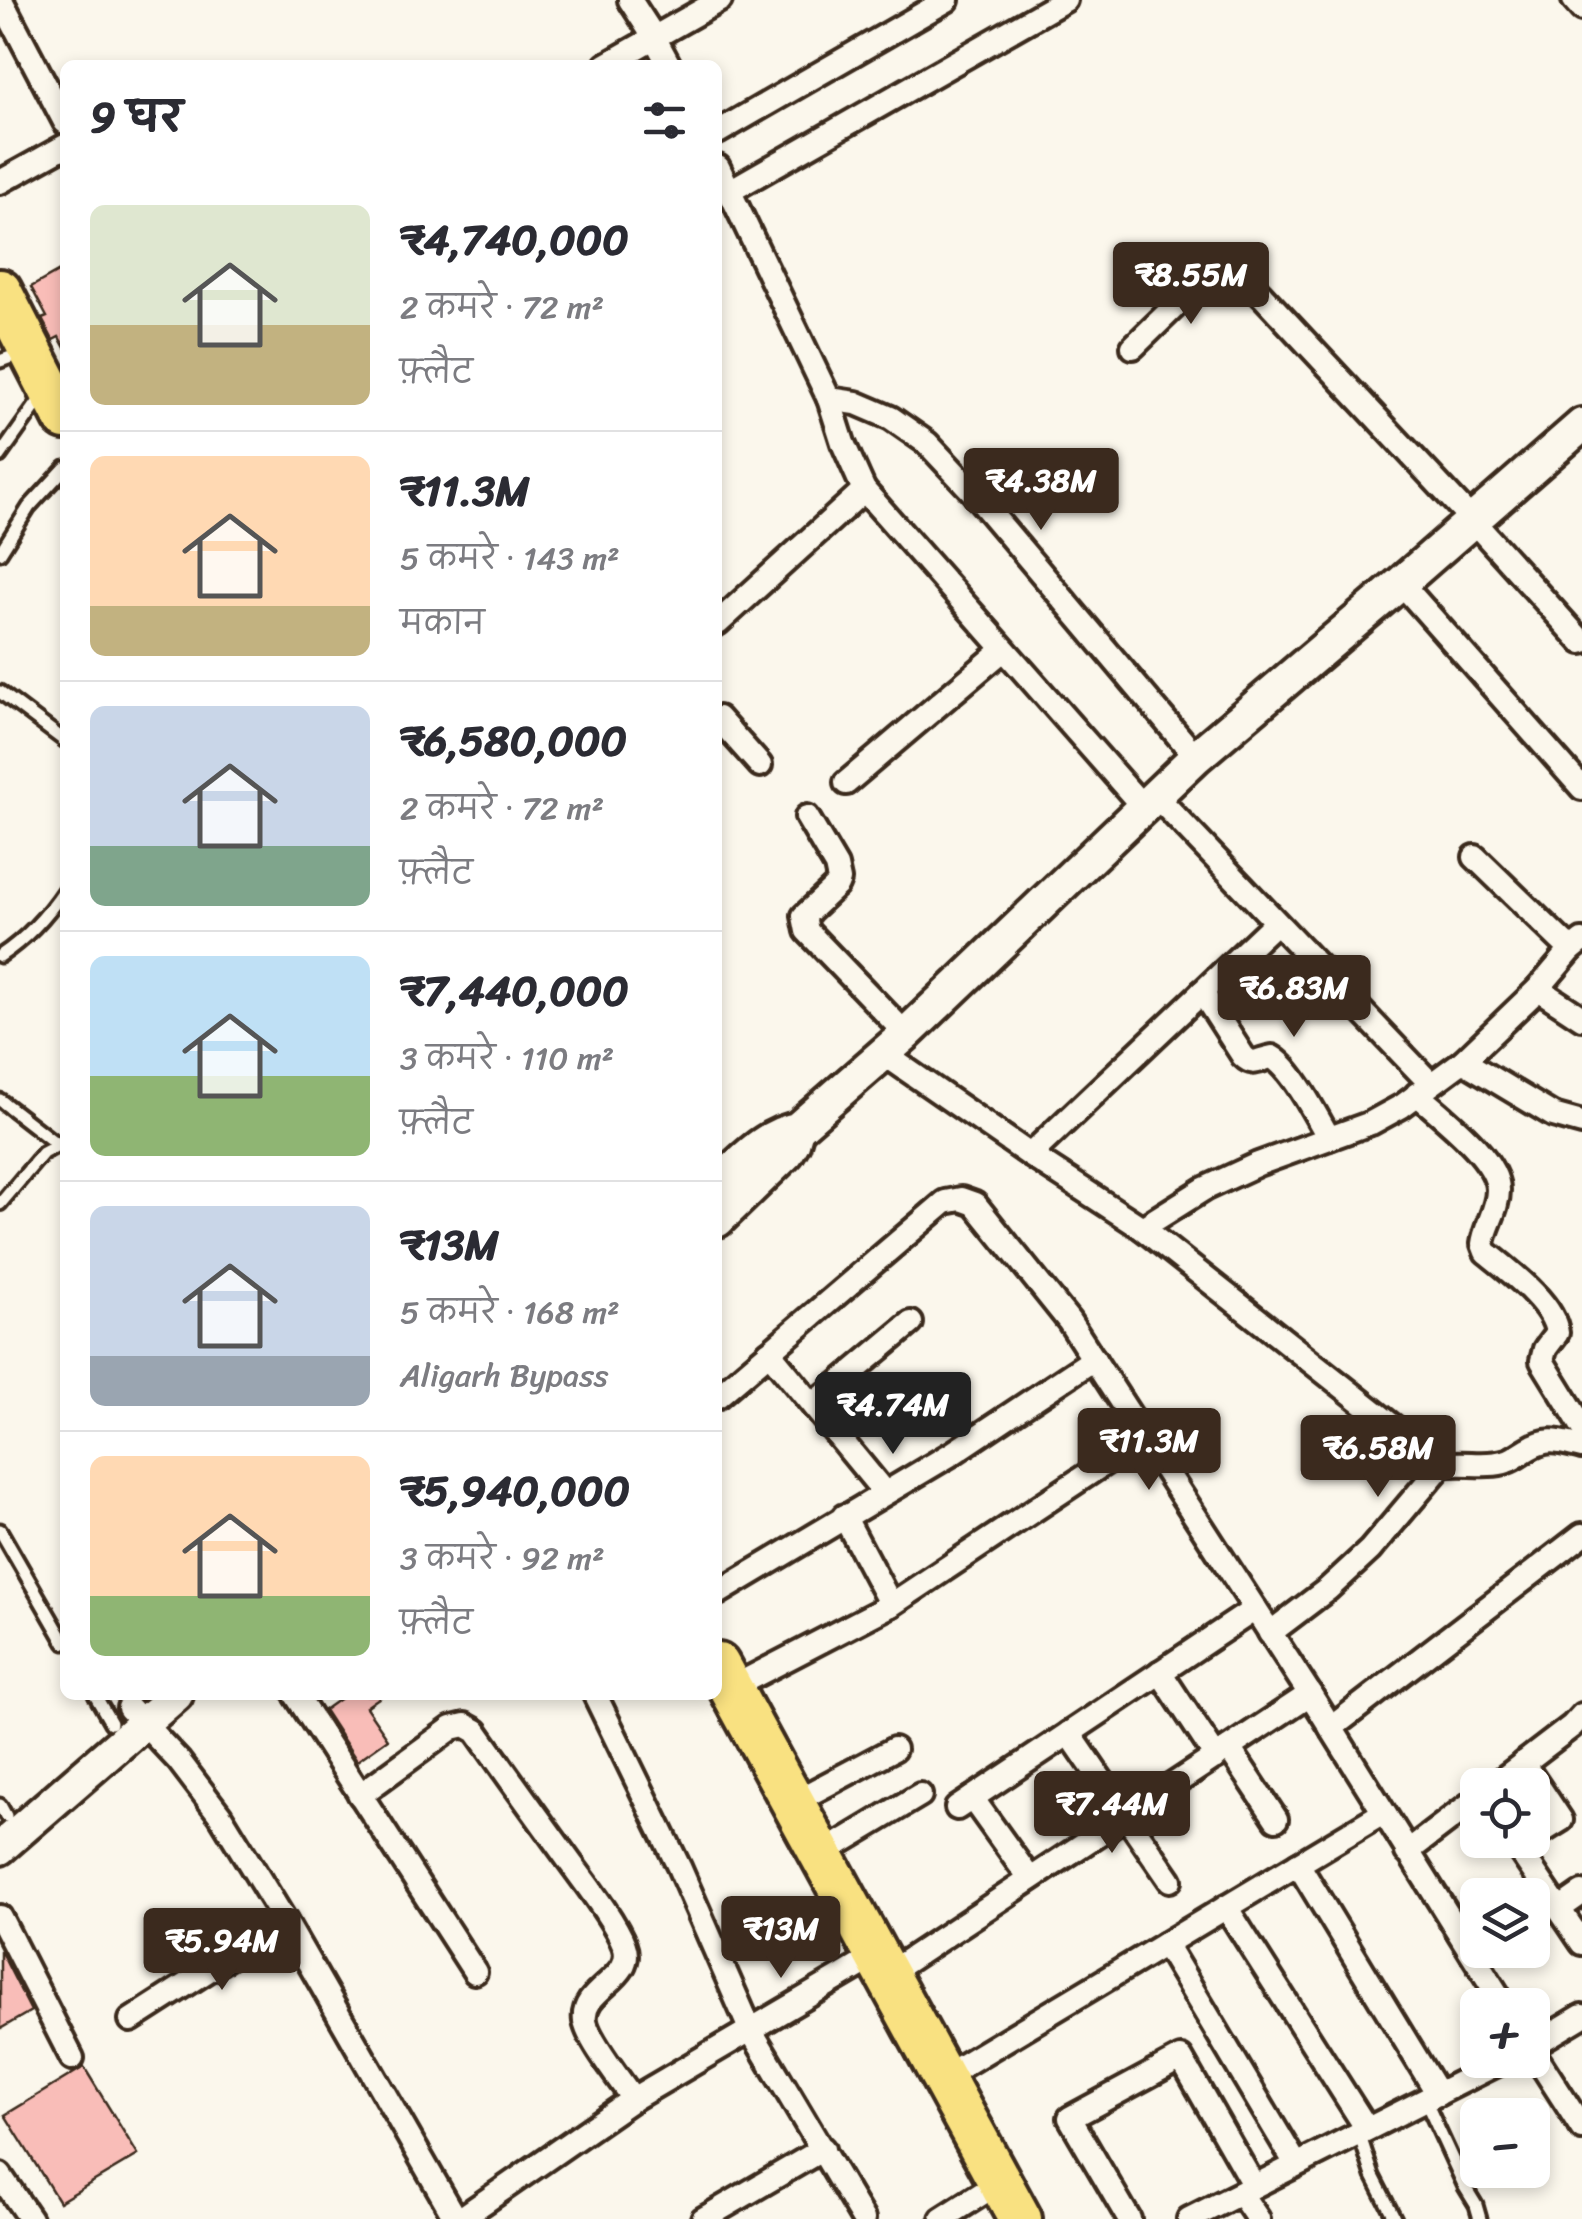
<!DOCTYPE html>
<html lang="hi">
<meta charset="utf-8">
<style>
:root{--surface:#fff;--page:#f7f7f7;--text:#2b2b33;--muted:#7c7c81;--line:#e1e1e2;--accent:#3b2a1e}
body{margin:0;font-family:Sriracha,"Playpen Sans Deva",sans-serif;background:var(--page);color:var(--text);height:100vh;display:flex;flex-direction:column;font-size:38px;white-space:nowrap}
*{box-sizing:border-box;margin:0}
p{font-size:32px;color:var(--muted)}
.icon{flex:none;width:55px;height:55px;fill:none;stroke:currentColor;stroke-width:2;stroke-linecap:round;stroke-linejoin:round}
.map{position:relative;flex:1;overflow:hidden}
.details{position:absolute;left:60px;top:60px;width:662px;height:1640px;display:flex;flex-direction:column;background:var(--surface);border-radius:15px;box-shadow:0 5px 15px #0003}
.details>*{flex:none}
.buttons{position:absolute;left:1460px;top:1768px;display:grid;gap:20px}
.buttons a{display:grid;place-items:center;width:90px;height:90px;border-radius:15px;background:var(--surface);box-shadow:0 5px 15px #0003;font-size:50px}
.price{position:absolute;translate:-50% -85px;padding:0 22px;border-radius:10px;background:var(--accent);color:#fff;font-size:32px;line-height:65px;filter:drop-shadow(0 2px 5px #0008)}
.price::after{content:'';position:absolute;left:50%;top:60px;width:30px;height:22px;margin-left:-15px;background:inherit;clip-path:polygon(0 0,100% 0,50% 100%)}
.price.selected{background:#222;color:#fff}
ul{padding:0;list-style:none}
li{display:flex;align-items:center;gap:30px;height:250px;padding:0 30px}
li+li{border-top:2px solid var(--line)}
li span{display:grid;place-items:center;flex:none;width:280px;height:200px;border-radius:15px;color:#555}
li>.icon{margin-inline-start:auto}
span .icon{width:120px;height:120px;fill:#fffc;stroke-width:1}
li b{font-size:42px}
h2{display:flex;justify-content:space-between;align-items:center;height:120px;padding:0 30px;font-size:42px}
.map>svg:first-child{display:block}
.building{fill:#f9bdb8;stroke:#3b2a1e;stroke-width:2.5}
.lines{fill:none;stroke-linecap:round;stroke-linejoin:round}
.lane-casing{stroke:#3b2a1e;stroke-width:19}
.street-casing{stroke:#3b2a1e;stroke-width:30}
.secondary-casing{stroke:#3b2a1e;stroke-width:40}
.highway-casing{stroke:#3b2a1e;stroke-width:50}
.lane{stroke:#fbf7ec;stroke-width:11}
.street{stroke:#fbf7ec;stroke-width:22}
.secondary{stroke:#fbf7ec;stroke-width:32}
.highway{stroke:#f9e181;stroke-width:42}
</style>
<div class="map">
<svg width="1582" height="2219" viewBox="0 0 1582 2219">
<rect width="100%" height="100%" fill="#fbf7ec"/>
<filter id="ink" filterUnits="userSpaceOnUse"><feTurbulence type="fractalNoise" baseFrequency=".01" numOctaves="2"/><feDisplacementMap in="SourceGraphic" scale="20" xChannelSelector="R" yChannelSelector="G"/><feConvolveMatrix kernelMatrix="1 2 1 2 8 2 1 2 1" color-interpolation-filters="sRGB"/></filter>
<g filter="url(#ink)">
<!-- building -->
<g class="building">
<path d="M65,268V348L59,337L53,340L42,319L47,317L31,287Z"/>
<path d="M345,1695H383L366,1707L388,1739L357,1761L324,1710Z"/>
<path d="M0,1950L31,2011L0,2029Z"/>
<path d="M84,2067L138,2155L59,2202L5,2115Z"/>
</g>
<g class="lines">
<defs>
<g id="lane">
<path d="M0,361L22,353"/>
<path d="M0,456L44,394"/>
<path d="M0,553L29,507L65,468"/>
<path d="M0,692L65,741"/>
<path d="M0,956C27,938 47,916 65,889"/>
<path d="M0,1100L58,1145L60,1144"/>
<path d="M0,1204L43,1153L58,1145"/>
<path d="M0,1530L65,1643"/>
<path d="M95,1695L111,1723"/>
<path d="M0,1805L6,1816"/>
<path d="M1425,2100L1465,2187L1476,2205L1480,2219"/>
<path d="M1359,2133L1373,2176L1395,2219"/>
</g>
<g id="street">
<path d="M1,0L65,122"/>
<path d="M630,0L654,37L669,65"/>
<path d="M1574,0L1582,9"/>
<path d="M606,65L720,0"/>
<path d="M718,132L947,0"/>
<path d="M718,167L829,399L843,443L864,490"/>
<path d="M0,182L65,146"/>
<path d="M728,192L1065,0"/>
<path d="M1133,347L1209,273L1225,268L1241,273L1473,521L1582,642"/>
<path d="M829,399L856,403L891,418L927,443L972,491L1196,757"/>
<path d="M1401,583L1582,788"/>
<path d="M718,623L864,490L1144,808"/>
<path d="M718,718L760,765"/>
<path d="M846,783L1003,650"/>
<path d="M1156,796L1431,1084"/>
<path d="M807,817L836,866L839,880L837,885L804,916L807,931L906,1034"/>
<path d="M1475,857L1571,950L1582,941"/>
<path d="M1538,989L1571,950"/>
<path d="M1202,992L1243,1056C1254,1067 1259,1059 1272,1057C1293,1069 1316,1116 1329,1138"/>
<path d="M884,1054L1030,1155L1142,1228L1442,1465"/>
<path d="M1463,1061L1538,989L1582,1018"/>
<path d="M1417,1094C1441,1116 1498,1158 1498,1190C1498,1210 1485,1226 1483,1244L1486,1252C1508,1270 1554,1303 1557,1333L1545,1349L1542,1361L1582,1426"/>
<path d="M1030,1155L1275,923"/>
<path d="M1142,1228L1204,1189L1258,1164L1371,1123L1402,1106L1463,1061L1553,1115L1582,1123"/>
<path d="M769,1352L884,1492"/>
<path d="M718,1396L945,1202L961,1199L975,1204L1069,1321L1310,1694L1504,2005"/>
<path d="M813,1405L911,1323"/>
<path d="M718,1593L953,1453L1094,1359"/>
<path d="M891,1605L1144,1437"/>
<path d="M1270,1633L1328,1589L1370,1550L1442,1465C1463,1461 1487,1468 1507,1461C1514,1459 1521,1453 1528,1449C1549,1436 1560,1442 1582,1447"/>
<path d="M1160,1672L1216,1757"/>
<path d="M729,1689L891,1605L844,1516"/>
<path d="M296,1695L475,1972"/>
<path d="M595,1695L679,1867L750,2029L863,2219"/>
<path d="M129,1708L179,1761L220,1815L285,1921L456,2219"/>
<path d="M1331,1728L1582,1535"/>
<path d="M1069,1733L1170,1880"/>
<path d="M1229,1748L1276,1819"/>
<path d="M1523,1763L1561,1820L1532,1838"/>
<path d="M1495,1785L1572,1726L1582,1715"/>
<path d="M360,1795L452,1728L465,1725L476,1731C507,1775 538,1818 570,1862C586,1884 615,1921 624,1945C637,1979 580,1988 585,2021C588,2040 621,2081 633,2099"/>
<path d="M972,1798L1030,1879"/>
<path d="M792,1803L894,1749"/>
<path d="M957,1808L1255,1609"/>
<path d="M1530,1840L1518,1848L1582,1943"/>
<path d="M1407,1852L1478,1798"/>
<path d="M820,1855L920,1795"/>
<path d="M1298,1864L1438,2094"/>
<path d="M1226,1907L1367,2129"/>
<path d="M1559,1909L1582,1893"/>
<path d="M0,1917L72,2058"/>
<path d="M1165,1944L1296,2164"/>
<path d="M886,1975L1310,1694"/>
<path d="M131,2020L285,1921"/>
<path d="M1532,2046L1582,2016"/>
<path d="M1532,2050L1582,2128"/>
<path d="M942,2078L1383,1813"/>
<path d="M0,2175L30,2219"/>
<path d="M1241,2194L1258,2219"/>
<path d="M460,2219L633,2099L876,1956"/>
<path d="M703,2219L823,2149"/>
<path d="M942,2219L1000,2182"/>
<path d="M1129,2219L1070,2118L1181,2058L1254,2186"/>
<path d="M1189,2219L1505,2060"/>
</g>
<g id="secondary">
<path d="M718,1183C740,1163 767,1133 797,1129L906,1034L1196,757L1401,583L1582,425"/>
<path d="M718,1220L787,1153L793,1143L797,1129"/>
<path d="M0,1848L176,1695"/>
</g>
<g id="highway">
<path d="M0,291L65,418"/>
<path d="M718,1665L1020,2219"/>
</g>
</defs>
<!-- lane casing -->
<use href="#lane" class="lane-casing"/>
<!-- street casing -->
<use href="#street" class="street-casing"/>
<!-- secondary casing -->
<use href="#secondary" class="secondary-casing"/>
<!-- highway casing -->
<use href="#highway" class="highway-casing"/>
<!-- lane -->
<use href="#lane" class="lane"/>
<!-- street -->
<use href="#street" class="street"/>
<!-- secondary -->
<use href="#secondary" class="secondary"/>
<!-- highway -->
<use href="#highway" class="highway"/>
</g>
</g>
</svg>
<div class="buttons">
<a><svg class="icon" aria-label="locate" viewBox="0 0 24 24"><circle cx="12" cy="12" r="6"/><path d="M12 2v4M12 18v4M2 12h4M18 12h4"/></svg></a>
<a><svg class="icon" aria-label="layers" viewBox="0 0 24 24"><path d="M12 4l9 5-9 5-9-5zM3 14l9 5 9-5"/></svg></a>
<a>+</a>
<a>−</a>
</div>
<b class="price" style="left:1191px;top:327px">₹8.55M</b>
<b class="price" style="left:1041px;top:533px">₹4.38M</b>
<b class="price" style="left:1294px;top:1040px">₹6.83M</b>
<b class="price selected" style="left:893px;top:1457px">₹4.74M</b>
<b class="price" style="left:1149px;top:1493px">₹11.3M</b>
<b class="price" style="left:1378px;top:1500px">₹6.58M</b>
<b class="price" style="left:1112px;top:1856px">₹7.44M</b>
<b class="price" style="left:781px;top:1981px">₹13M</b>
<b class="price" style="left:222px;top:1993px">₹5.94M</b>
<section class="details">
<h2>9 घर<svg class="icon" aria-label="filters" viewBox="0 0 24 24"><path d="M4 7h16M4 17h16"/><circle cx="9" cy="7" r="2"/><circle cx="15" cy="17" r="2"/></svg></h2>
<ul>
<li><span style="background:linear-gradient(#dfe7d0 60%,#c2b280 0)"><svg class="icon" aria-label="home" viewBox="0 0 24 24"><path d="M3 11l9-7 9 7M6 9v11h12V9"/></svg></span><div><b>₹4,740,000</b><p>2 कमरे · 72 m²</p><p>फ़्लैट</p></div></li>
<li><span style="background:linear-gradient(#ffd9b3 75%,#c2b280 0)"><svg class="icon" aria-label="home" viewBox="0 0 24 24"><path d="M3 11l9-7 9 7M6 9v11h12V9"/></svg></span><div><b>₹11.3M</b><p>5 कमरे · 143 m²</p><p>मकान</p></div></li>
<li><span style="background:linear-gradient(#c9d6e8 70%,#7fa58c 0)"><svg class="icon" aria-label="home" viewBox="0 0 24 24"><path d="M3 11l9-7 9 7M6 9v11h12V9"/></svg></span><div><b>₹6,580,000</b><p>2 कमरे · 72 m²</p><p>फ़्लैट</p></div></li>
<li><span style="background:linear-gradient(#bfe0f5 60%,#8fb573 0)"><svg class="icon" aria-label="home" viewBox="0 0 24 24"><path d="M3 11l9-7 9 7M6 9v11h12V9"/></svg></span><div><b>₹7,440,000</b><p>3 कमरे · 110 m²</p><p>फ़्लैट</p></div></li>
<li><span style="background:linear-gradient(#c9d6e8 75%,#9aa5b1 0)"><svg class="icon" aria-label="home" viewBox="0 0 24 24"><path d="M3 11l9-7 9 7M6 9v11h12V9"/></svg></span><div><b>₹13M</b><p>5 कमरे · 168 m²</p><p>Aligarh Bypass</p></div></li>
<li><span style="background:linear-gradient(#ffd9b3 70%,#8fb573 0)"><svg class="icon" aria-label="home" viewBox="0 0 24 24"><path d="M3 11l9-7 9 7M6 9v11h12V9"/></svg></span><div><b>₹5,940,000</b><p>3 कमरे · 92 m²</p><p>फ़्लैट</p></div></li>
</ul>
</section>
</div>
